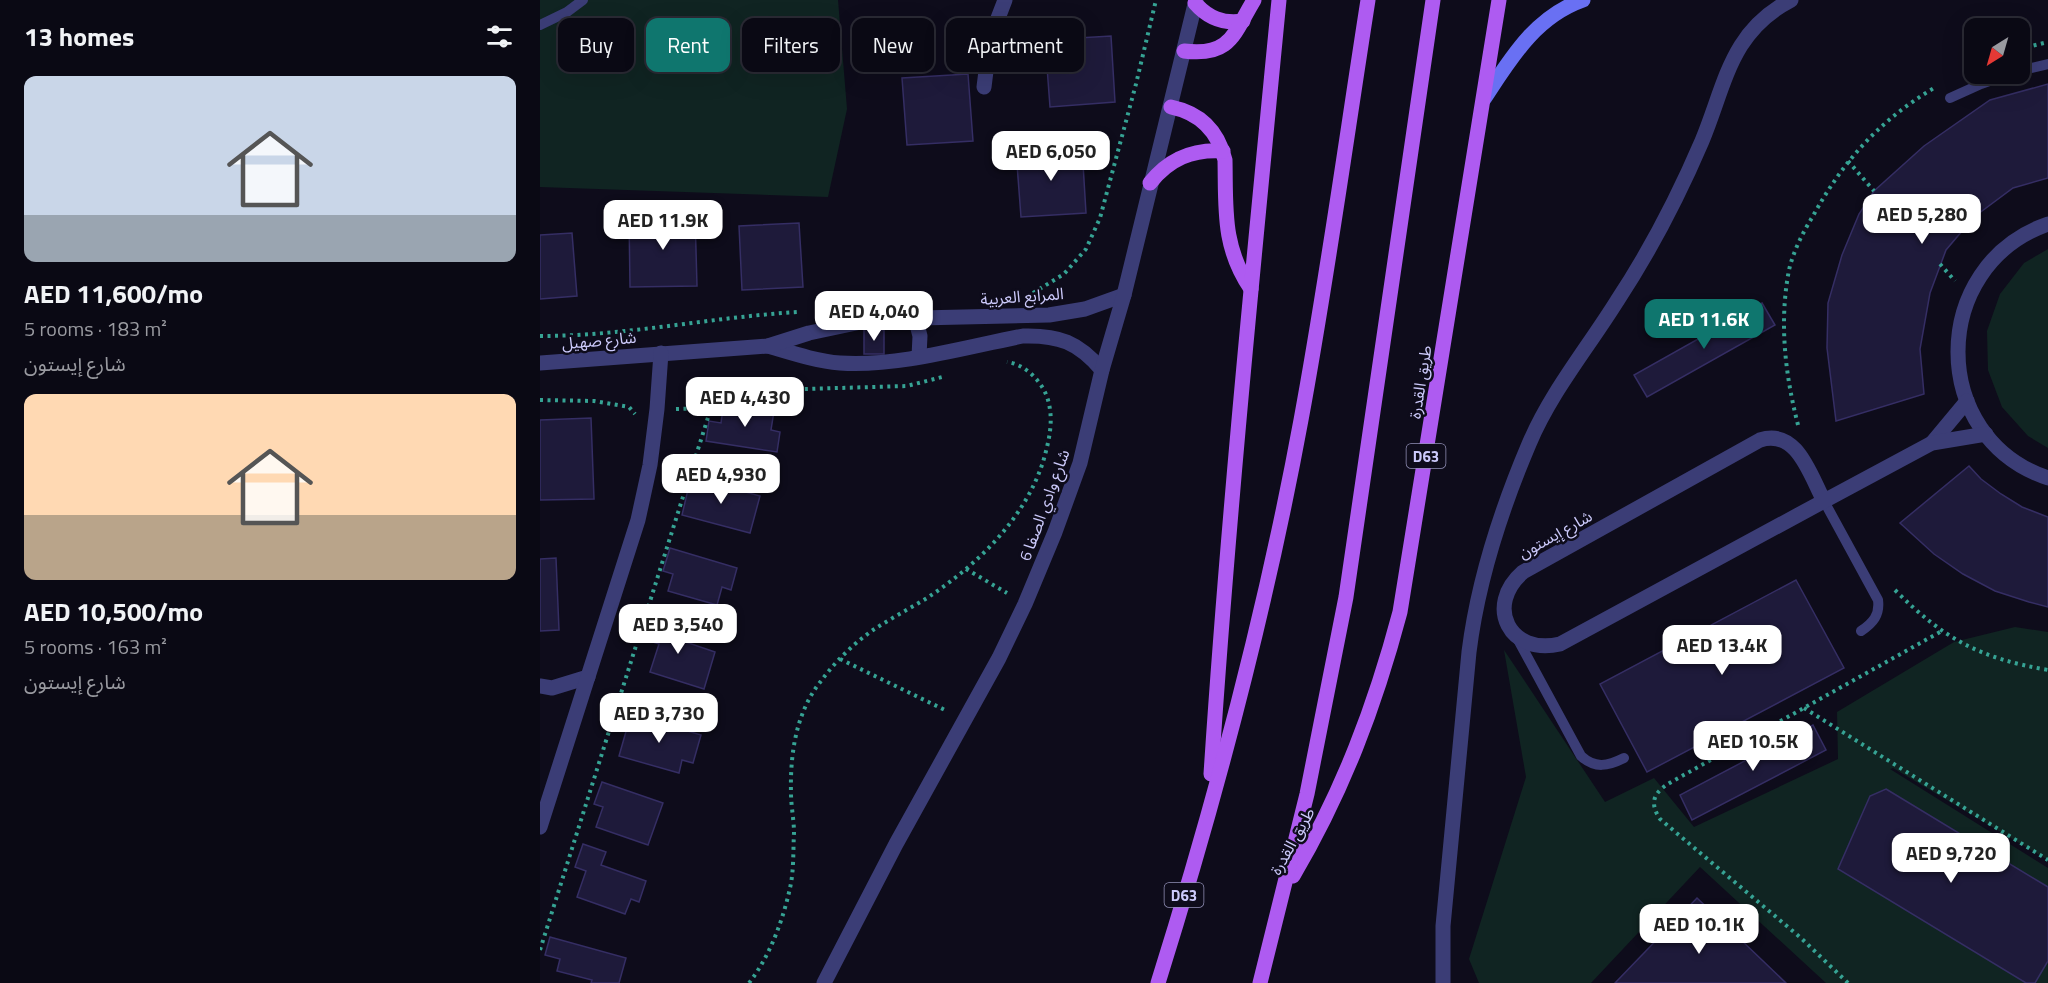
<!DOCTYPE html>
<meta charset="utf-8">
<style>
:root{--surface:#0a0914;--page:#13121d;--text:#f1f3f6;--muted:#999aa0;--line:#2a2a34;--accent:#0f766e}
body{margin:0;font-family:"Titillium Web","Noto Sans Arabic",sans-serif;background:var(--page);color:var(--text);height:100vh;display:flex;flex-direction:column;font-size:22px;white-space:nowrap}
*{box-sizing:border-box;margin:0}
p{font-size:20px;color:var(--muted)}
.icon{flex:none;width:33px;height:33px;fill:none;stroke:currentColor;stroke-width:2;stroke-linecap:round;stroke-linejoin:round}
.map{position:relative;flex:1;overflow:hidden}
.details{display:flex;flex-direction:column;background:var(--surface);width:540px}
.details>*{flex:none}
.hud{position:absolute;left:18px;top:18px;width:570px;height:54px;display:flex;gap:12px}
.needle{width:39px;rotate:217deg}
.buttons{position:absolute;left:1424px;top:18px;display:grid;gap:12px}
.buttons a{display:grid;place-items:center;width:66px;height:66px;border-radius:12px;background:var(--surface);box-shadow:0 6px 24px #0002,0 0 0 2px var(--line);font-size:30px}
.price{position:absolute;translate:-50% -51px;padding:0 14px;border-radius:12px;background:#fff;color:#222;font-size:20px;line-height:39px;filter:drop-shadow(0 2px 3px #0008)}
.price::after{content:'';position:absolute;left:50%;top:36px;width:18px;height:14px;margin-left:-9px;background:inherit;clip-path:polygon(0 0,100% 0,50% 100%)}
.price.on{background:var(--accent);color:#fff}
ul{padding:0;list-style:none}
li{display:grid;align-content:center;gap:12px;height:318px;padding:0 24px}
li span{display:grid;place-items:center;height:186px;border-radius:12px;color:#555}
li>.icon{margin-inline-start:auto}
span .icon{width:108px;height:108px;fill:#fffc;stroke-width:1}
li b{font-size:26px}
h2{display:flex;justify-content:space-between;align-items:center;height:72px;padding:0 24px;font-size:26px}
.tag{padding:0 21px;border-radius:12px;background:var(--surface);box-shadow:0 6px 24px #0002,0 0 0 2px var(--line);font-size:21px;line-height:54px}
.tag.on{background:var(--accent);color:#fff}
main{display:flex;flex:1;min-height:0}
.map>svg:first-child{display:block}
.green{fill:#102422}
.building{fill:#1e1a3a;stroke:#352e64;stroke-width:1.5}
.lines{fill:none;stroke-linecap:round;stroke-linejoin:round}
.path{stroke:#36a394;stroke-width:4;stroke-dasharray:3 4.5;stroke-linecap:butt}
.service{stroke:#3b3d76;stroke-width:10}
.minor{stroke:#3b3d76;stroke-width:15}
.tertiary{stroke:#3b3d76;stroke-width:15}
.secondary{stroke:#6970f3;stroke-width:15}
.primary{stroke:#ae5bf1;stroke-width:15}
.labels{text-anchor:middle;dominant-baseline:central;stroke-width:5;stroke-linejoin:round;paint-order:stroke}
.shield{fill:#0e0c1b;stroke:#9391b8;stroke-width:1.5}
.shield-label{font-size:15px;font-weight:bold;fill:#cccafb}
.street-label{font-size:16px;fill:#cccafb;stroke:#0e0c1b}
</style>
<main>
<section class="details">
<h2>13 homes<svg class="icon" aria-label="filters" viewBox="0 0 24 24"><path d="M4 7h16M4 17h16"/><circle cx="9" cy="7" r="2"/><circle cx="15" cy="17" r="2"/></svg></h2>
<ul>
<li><span style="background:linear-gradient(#c9d6e8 75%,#9aa5b1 0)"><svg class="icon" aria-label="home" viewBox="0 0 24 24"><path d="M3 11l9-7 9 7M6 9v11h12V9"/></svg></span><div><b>AED 11,600/mo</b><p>5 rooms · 183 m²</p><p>شارع إيستون</p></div></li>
<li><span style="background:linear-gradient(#ffd9b3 65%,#b9a48a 0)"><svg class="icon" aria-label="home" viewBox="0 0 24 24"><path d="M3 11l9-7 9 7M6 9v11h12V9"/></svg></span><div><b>AED 10,500/mo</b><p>5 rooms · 163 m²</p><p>شارع إيستون</p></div></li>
</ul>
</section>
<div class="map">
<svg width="1508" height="983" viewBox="0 0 1508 983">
<rect width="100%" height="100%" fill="#0e0c1b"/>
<!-- green -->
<g class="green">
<path d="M0,0H298L307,109L288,197L0,187Z"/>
<path d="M1508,249V448L1488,436L1462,407L1448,370L1447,331L1460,294L1484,263Z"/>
<path d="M1475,627L1508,632V860L1353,768L1350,769L1508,868V983H1286L1160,867L1051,983H939L929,959L986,777L964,650L1065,802L1114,778L1154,827L1298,759L1297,712L1414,642Z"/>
</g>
<!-- building -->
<g class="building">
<path d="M571,36L575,102L510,107L505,40Z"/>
<path d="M428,74L433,141L367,145L362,78Z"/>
<path d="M1508,84V178L1473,188L1434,217L1406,250L1390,293L1380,349L1384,394L1296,421L1287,348L1288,303L1302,255L1319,214L1334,191L1384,146L1450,100Z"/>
<path d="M542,147L546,213L481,217L476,151Z"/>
<path d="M155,214L157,286L90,287L89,216Z"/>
<path d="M259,223L263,287L202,290L199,226Z"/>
<path d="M32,233L37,296L0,299V235Z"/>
<path d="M1222,303L1235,325L1107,397L1094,375Z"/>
<path d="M324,329L344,330V354H324Z"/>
<path d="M184,402L234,411L231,430L240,432L237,452L166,441L169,421L181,423Z"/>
<path d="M51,418L54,499L0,500V420Z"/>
<path d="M1429,466L1441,479L1461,494L1482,507L1508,517V607L1489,602L1455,591L1423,574L1394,554L1360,523Z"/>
<path d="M151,477L220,496L210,533L142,515Z"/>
<path d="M130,548L197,568L191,590L182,587L177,605L128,591L133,574L123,571Z"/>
<path d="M16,558L19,630L0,631V559Z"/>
<path d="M1256,580L1304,668L1107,772L1060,684Z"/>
<path d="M112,615L138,624L134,638L175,652L164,689L110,672L119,644L104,639Z"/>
<path d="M91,714L161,735L153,763L142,760L139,773L79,756Z"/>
<path d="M1273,725L1286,750L1152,820L1140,795Z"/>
<path d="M62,782L123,803L108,845L56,827L63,807L54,804Z"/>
<path d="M1346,789L1508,887V961L1495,983H1486L1298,869L1330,796Z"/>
<path d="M43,844L66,852L61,865L106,881L99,902L91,899L85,914L37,897L46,871L35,867Z"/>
<path d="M1157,898L1176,916L1246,983H1075Z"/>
<path d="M10,937L86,958L79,983H51L52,980L17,971L20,959L5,955Z"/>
</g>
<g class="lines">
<!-- path -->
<g class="path">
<path d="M1479,49L1508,42"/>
<path d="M1308,161L1334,191"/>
<path d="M1400,264L1415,281"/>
<path d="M493,293L524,274L546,249L560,218L596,84L616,0"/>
<path d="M0,336C87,336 172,317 258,312"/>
<path d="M0,400L54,401L89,407L95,414"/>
<path d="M136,409L171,408"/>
<path d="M1258,425C1245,374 1239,322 1249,270C1253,252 1263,232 1273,216C1303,161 1340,120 1394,88"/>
<path d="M426,569L467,593"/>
<path d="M1355,590C1404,639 1439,658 1508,670"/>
<path d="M300,659L407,711"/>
<path d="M1264,708L1508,860"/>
<path d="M0,950L171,408L186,396L197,391L367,386L402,377"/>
<path d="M209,983C230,956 243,920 250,888C254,871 253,851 254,833C254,820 251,806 251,793C250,754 256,712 281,681C295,662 313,644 333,630C350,619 369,609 387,598C437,565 484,520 503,462C509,441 514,421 508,400C503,382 485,364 467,362"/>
<path d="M1308,983L1261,938L1120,819C1108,801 1115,791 1133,781L1400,632"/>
</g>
<!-- service -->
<g class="service">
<path d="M0,25L27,12L43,0"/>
<path d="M1479,71L1508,64"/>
<path d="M1410,98L1441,84L1469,74"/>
<path d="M1284,501L1338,600C1340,615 1333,623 1321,631"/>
<path d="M976,636L1041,756C1055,769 1068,766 1084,758"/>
</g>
<!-- minor -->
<g class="minor">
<path d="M444,87L450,39L465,0"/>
<path d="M1508,224C1388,266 1388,438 1508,478"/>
<path d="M375,317L380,336L379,356"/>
<path d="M228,346C252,353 276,361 300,363C358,367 426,347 483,336C519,335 538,342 562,370"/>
<path d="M0,363L228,346L269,333L335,319L509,315L545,309L584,295"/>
<path d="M1392,443L1427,401"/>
<path d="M1284,501L1020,644C970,656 944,606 983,572L1220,440C1257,428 1270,475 1284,501L1392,443L1446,434"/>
<path d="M0,686L12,688L48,677"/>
<path d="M0,827L98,520L110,465L117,409L121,353"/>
</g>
<!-- tertiary -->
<g class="tertiary">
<path d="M284,983L356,844L459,658L485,604L515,532L540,463L562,370L584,295L656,0"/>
<path d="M903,983V926L929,652C938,580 961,510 989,444C1011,392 1047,349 1077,301C1110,251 1138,197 1162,141C1186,83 1190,32 1251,0"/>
</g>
<!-- secondary -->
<path class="secondary" d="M944,99C971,58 995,17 1043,0"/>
<!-- primary -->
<g class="primary">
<path d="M655,3C668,18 683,24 703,21"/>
<path d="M644,51C691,57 694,33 714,0"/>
<path d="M631,107C660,113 678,131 685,160C686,208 682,247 711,289"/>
<path d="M610,183C629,159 652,149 683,151"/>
<path d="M671,774C688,516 714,258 739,0"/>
<path d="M753,876C803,791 835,706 860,612L959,0"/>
<path d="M618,983C676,798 726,610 761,420C787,280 806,140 828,0"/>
<path d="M720,983L767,794L806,597L893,0"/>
</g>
</g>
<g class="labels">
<!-- shield labels -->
<g class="shield">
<rect x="866.5" y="444" width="39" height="24" rx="4.5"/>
<rect x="624.5" y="883" width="39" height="24" rx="4.5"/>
</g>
<g class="shield-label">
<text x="886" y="456">D63</text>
<text x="644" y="895">D63</text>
</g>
<!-- street labels -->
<g class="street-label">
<text transform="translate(482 296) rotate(-4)">المرابع العربية</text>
<text transform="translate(59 340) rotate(-5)">شارع صهيل</text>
<text transform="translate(880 382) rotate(-81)">طريق القدرة</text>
<text transform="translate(504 505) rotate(-70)">شارع وادي الصفا 6</text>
<text transform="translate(1015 534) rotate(-29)">شارع إيستون</text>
<text transform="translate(752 841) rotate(-61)">طريق القدرة</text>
</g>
</g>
</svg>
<div class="buttons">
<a><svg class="needle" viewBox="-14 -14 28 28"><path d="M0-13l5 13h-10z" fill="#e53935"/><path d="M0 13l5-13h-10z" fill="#999aa0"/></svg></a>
</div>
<b class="price" style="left:511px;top:182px">AED 6,050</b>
<b class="price" style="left:1382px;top:245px">AED 5,280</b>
<b class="price" style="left:123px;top:251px">AED 11.9K</b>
<b class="price" style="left:334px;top:342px">AED 4,040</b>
<b class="price on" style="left:1164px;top:350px">AED 11.6K</b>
<b class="price" style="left:205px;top:428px">AED 4,430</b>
<b class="price" style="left:181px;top:505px">AED 4,930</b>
<b class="price" style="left:138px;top:655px">AED 3,540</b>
<b class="price" style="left:1182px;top:676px">AED 13.4K</b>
<b class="price" style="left:119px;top:744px">AED 3,730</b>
<b class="price" style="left:1213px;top:772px">AED 10.5K</b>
<b class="price" style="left:1411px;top:884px">AED 9,720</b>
<b class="price" style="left:1159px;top:955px">AED 10.1K</b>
<div class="hud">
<a class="tag">Buy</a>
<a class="tag on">Rent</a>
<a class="tag">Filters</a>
<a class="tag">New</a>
<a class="tag">Apartment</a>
</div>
</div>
</main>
